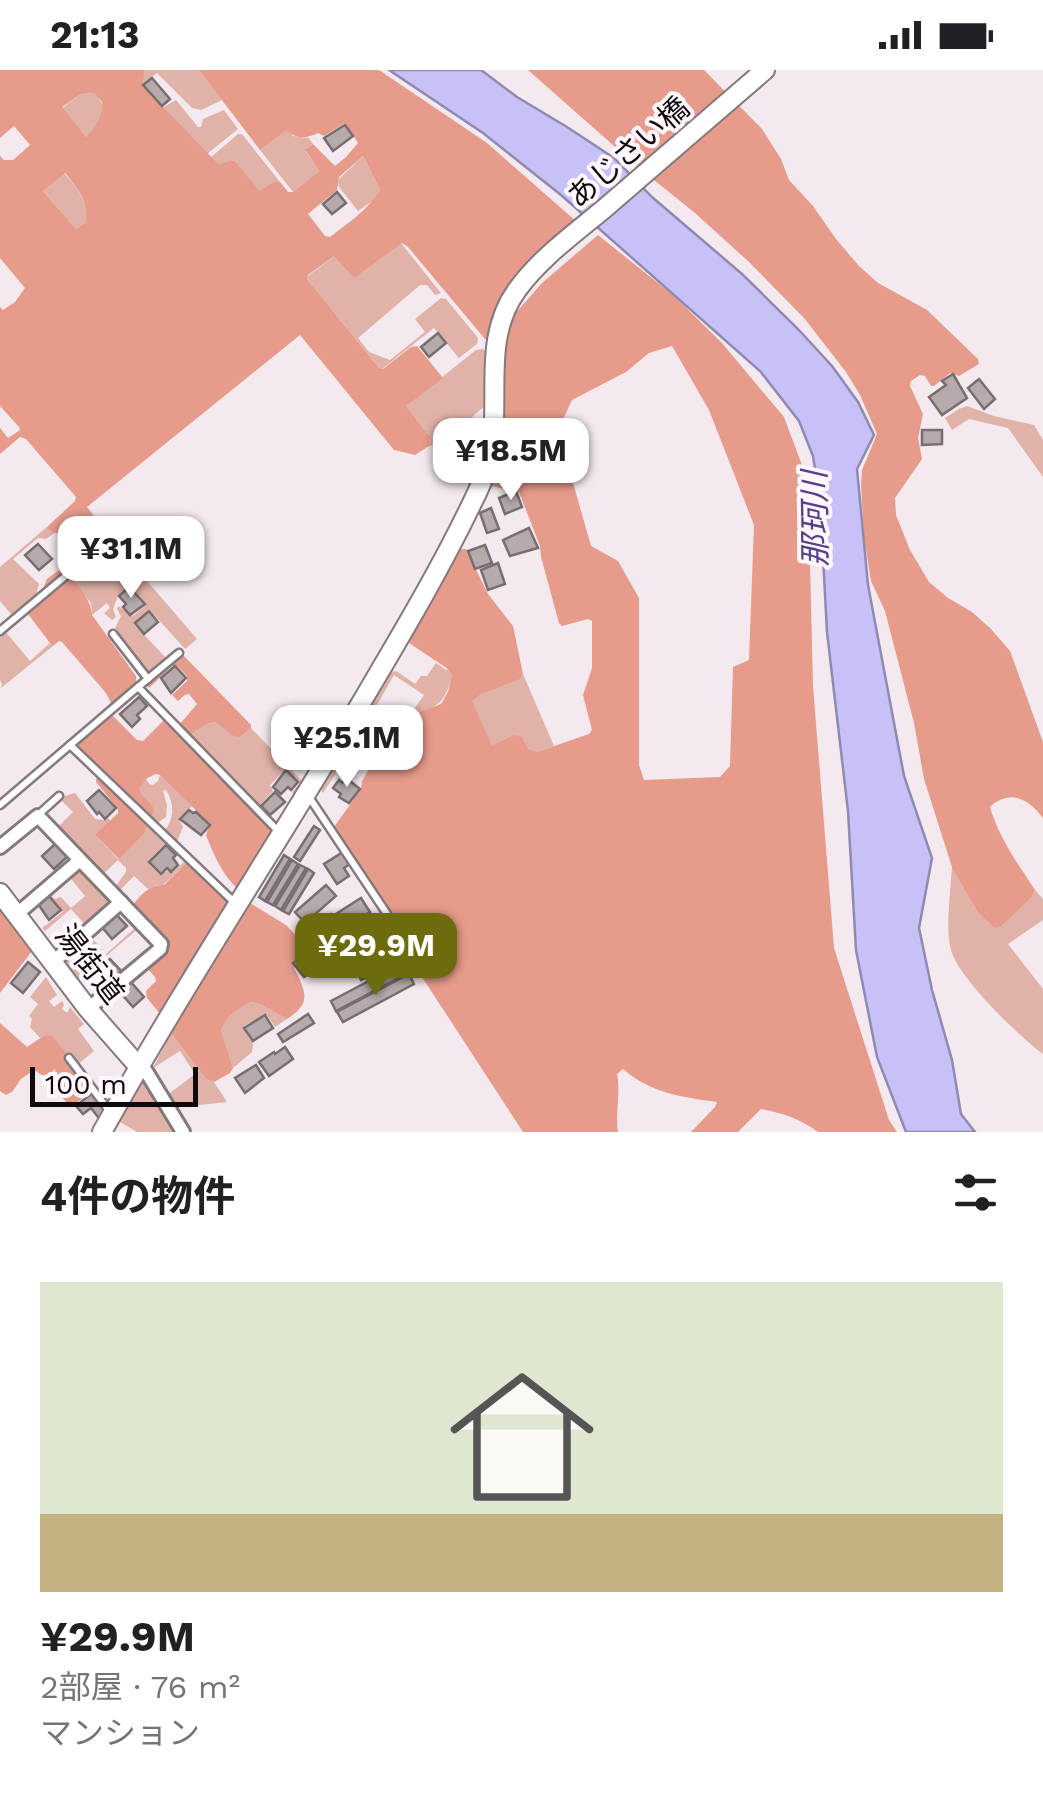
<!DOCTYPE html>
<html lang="ja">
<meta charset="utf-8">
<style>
:root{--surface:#fff;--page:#f2f2f2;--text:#202124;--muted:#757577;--accent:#6d6c0c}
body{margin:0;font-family:"Work Sans","Noto Sans JP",sans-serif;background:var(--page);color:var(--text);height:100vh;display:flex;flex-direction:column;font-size:38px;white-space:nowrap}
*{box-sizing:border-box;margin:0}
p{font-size:32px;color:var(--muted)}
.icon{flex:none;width:55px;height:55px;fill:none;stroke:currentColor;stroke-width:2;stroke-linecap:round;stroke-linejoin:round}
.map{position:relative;height:1062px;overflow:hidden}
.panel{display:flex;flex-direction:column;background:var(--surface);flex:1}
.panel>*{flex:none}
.scale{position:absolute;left:30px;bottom:25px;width:168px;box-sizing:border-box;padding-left:10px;border:5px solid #0f0b0d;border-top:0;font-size:28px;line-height:35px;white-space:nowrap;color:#0f0b0d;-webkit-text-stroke:8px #fff7fb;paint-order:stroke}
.price{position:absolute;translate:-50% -85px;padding:0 22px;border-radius:20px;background:#fff;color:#222;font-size:32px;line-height:65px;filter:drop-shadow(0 2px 5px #0008)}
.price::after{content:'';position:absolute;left:50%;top:60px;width:30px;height:22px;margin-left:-15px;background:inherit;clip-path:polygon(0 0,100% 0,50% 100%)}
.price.current{background:var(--accent);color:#fff}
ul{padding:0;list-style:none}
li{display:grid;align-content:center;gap:20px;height:530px;padding:0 40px}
li span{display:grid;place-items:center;height:310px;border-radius:0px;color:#555}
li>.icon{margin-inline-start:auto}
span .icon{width:180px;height:180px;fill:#fffc;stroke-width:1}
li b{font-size:42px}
h2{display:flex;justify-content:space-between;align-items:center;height:120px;padding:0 40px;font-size:42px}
.status{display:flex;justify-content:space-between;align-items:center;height:70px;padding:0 50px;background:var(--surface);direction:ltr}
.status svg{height:28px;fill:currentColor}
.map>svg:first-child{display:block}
.green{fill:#e1b2a8}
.forest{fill:#e69b8b;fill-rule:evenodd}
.water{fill:#c8c1f7;stroke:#908ab1;stroke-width:2.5}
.building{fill:#b6aaac;stroke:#786d6f;stroke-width:2.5}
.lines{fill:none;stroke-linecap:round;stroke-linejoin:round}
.service-casing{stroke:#83797f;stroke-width:11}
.minor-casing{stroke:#83797f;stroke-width:18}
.tertiary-casing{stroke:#83797f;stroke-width:22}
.service{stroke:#fff;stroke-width:6}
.minor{stroke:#fff;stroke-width:12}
.tertiary{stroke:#fff;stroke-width:18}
.labels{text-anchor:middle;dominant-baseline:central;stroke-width:8;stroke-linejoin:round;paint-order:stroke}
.street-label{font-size:30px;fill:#0f0b0d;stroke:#fff7fb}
.water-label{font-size:32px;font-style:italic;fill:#52418f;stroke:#fff7fb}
</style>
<div class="status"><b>21:13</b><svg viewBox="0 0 49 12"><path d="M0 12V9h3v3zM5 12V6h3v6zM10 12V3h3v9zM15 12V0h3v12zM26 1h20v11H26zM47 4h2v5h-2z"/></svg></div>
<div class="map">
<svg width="1043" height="1062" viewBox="0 0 1043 1062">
<rect width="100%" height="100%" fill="#f3e9ef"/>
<!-- green -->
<g class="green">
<path d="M145,0H199L222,30L201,40L192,38L157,3L141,15Z"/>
<path d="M94,23C112,40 99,52 86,67L62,38L81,24Z"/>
<path d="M176,30L198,57H201L203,49L224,40L238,59L207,84L162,38Z"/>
<path d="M286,59L293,66L309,68L313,74L305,81L321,101L293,122L260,80Z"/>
<path d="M238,64H242L280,112L275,111L258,122L235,91L231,90L219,96L210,88Z"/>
<path d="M363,86L380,120L374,130L358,141L339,117L338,110Z"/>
<path d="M64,103C78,119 88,130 86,152L76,159L43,121Z"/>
<path d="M401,173L441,223L435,225L427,215H420L358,268L369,282L390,290L425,262L415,249L441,228L446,229L478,268L477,274L459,288L434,258L382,299L379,298L307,209L308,206L334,186Z"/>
<path d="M483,279L487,283V334L442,373L429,376L430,367L406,336L476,280Z"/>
<path d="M967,336L994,346L1034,355L1043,370V407L1008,358L969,349L952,360L945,348L959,339Z"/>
<path d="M48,456V460L56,462L46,469L38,468L13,489L39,514L36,525L12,545L0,531V497Z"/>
<path d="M74,457L86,471L99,478L110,468L197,569L185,579L149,539L134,554L166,588L165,591L150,604L115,558L121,546L117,539L118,536L133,546L146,535L129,515L118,526L113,539L116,547L112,550L104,543L110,538L107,533L92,545L91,533L70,508L81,497L59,464Z"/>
<path d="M5,561L30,591L50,573L53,576L1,618L2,614L0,610V565Z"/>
<path d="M436,593L446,600L448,599L452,605C443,644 430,633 403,655L424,625L394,605L365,656L390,674L377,685L356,672L323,723L321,720L391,602L396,601L415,614L421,606H427Z"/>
<path d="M523,604L554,676L537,682L492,677L471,631L480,625L519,609Z"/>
<path d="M215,652L241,666L251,658L305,714L296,726L292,722L300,713L286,699L270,715L273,721L259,736L190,665L207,654Z"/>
<path d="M160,705L192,736L179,749L183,757L176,774L164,762C174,749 175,734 166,720L163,721L167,735L166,747L156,754L151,749L138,719L146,709L149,714L153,715L158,711Z"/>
<path d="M75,723L95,749L105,750L108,748L111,751L96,766L118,789L144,764L148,755L166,773L149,790V794L159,804L167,801L173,802L184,792L186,793L163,815H157L148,819L134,806L121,819L123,824L120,827L113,820L126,802V798L118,790L100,807L55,760L73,742L62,731L46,745L47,749L44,744L61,727Z"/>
<path d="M952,795L977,841L1002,856L1032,827L1035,820L1043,829V850L1008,874L1043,919V984C1019,966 958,908 951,880C945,859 951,818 952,795Z"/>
<path d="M81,797L114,832L88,858L71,839L45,861L42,858L63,842L47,822L55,829L61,827L71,838L85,826L68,805Z"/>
<path d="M129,848L140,857L77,911L62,891L89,865L106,884L134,859L127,850Z"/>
<path d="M46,907L57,925L49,931L54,937L62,931L64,935L62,939L67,943L70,937L84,954L78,959L94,981L76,996L45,965L40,968L30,957L32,949L29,946L38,934L30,927Z"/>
<path d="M250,932L260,934L287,949L275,957L267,945H263L244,956V960L253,974L252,982L233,998L221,960L229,946Z"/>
<path d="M171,963L206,1009L214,1012L227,1032L173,1038L166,1026L195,1004L180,981L153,998Z"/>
<path d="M144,1006L178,1062H137L115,1049L138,1008Z"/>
</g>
<!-- forest -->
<g class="forest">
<path d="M0,0H145L142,15L219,95L231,90L235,91L259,121L275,111L280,112L288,122H293L320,101L305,80L313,74L335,96L346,87L358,73L345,53L324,66L318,63C306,69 296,69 286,60L260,80L199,0H379L487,73L577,152L498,240L489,268L485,269L408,177L402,173L354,208L334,186L308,205L307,209L379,298L383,299L411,277L417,276L443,308L406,336L430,367L429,376L415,385L394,380L300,265L87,437L111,467L99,478L86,471L74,457L59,464L48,460V456L75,431L76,427L26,369L20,367L0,384V358L8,368L20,360L19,357L0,336V237L3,240L15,232L25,218L0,188V86L4,90H13L30,75L14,56L0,68ZM94,23L102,32C104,47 95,56 86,67L62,37L81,24ZM363,86L380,120C368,140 348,153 330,167L325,166L308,144L337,120L339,107ZM65,103C79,120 88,130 86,152L76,159L43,121Z"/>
<path d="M528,0H704L762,59L781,89L789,110L813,136L836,169L859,196L878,213L927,240L978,289L979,294L959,306L950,303L934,316H931L925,306L920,305L911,311L910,316L923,344L918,368L922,389L895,428L896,445L910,480L929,512L948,528L972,542L991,559L1010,581L1043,672V748C1028,728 1010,719 990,737C999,768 1018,794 1035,820L1032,827L1002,856L995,858L977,841L952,797L924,709L914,653L885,541L871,511L864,467L861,416L862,400L877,364L860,325L846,302L804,248L749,192L695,143L639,98Z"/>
<path d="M598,165L673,225L722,273L784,347L808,411L813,616L834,878L889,1050L897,1062H818C801,1049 782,1043 761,1039L738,1062H691L715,1037L717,1032C682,1027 650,1023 623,999L617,1004C621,1024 615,1042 618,1062H523L422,907L385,836L335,761L334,757L361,719L362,711L377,685L390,674L403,655L418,643L441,634L448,622L452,605L448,599L406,571L456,479H466L488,524L513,556L523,604L520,609L480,625L472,631L492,676L514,665L522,667L528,679L537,682L589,664L592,660L583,625L592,598V551L588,549L562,556L559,553L541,487L540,476L519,422L491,416V411L501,368L503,270L514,245L542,213ZM672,276L709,340L754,455L749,590L733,597L730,696L720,707L644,710L639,695V528L618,491L591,476L558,360L572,330L626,302L649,283Z"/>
<path d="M59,500C74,509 91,527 92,545L136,606V614L112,635L106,623L62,572L59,571L53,576L50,573L28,544L27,541L47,524L44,516L47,509Z"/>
<path d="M179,585L184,586L251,655V658L240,667L234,666L215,652L207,654L190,665L180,654L197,634L189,624L185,625L178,631L172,625L187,611V606L178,597L172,596L149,618L146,613Z"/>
<path d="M110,643L137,670L143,671L165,649L271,757L273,762L238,819C222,805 214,785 206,765L210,754L160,705L156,704L147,708L139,719C141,728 151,730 154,740L144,764L119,789L95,765L118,743V739L96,712L97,700L74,675Z"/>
<path d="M186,793H189L230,832L161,945L147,928L146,921L156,911L155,907L146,897L163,880L132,836C140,826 149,814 164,815Z"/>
<path d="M250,833L286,855L301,871L294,898C306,922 312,933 287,949L260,934L250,932L229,946L221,960L233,998L230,1003L214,1012L206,1009L171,963V956L243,834Z"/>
<path d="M0,834L32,881L0,923Z"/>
<path d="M0,953L27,977L45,965L52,966L81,1002L87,1024L73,1036L69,1035L42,1005L34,1000L21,1009L12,1022L6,1025L0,1021Z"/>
</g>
<!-- water -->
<path class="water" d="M389,0H481L517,27L567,57L614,88L652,127L742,204L798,259L832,296L858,332L874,365L857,399L868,515L904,706L932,788L919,858L932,920L952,990L961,1044L975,1062H906L877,987L856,880L848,741L827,562L820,431L813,386L799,351L760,301L561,125L483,63Z"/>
<!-- building -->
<g class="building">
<path d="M152,8L170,29L162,36L143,15Z"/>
<path d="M345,55L353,66L333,81L324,68Z"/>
<path d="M337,122L346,133L332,144L323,134Z"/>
<path d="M438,263L446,273L429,287L421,277Z"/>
<path d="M953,304L967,328L942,345L929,327L946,315L942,311Z"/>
<path d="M979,309L995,329L984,339L968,318Z"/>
<path d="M922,360H942V374L922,375Z"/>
<path d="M516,421L522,437L505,444L499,428Z"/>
<path d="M491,438L499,459L487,463L480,443Z"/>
<path d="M529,458L538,478L510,486L503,470Z"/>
<path d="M38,474L52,489L39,500L25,485Z"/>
<path d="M485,475L492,493L475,499L468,481Z"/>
<path d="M498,493L505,514L488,520L481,500Z"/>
<path d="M129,517L145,534L130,545L123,537L126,534L119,526Z"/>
<path d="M149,541L158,552L144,564L135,553Z"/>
<path d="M175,596L186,608L171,623L161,608Z"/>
<path d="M139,627L147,636L137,645L140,649L132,657L120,644Z"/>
<path d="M357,672L364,677L348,703L341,698Z"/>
<path d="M286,700L298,712L291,720L288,717L281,724L273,717Z"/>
<path d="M346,708L360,719L349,733L339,727L341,724L333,718L339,710L342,713Z"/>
<path d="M99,720L116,738L105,749L99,742L97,744L87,731Z"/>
<path d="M275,722L285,732L270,745L261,736Z"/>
<path d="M189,740L193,743L196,742L210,755L201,765L180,749Z"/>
<path d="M314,756L320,760L300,791L294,787Z"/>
<path d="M55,774L67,787L54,799L42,786Z"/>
<path d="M166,775L176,785L173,788L178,795L171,802L167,798L161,804L149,792Z"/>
<path d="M343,782L351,793L344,798L349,806L337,814L324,794Z"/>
<path d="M284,785L290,789L265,831L259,827Z"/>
<path d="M292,790L298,794L273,835L267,832Z"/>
<path d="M300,795L306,798L281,840L275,836Z"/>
<path d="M308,799L314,803L289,844L283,841Z"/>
<path d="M326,815L336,826L305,853L295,842Z"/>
<path d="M48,825L61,840L49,850L38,834Z"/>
<path d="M361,828L370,842L345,858L336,844Z"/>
<path d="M116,844L127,856L112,869L102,857Z"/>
<path d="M331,844L346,864L324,880L309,859Z"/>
<path d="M393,860L399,872L357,893L351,881Z"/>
<path d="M309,876L322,894L304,907L293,893L303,887L300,883Z"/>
<path d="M393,877L400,889L361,910L355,897Z"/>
<path d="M110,889L123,903L112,912L99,898Z"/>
<path d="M28,892L40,902L23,923L11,913Z"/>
<path d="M403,893L408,903L336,941L331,931Z"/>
<path d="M409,904L414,914L343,952L337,942Z"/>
<path d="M130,911L144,927L133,937L119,921Z"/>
<path d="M308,944L314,953L283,972L278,964Z"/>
<path d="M265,945L273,958L253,971L244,958Z"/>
<path d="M285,977L293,989L269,1006L259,992L274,982L275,984Z"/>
<path d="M256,995L264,1008L245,1023L235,1008Z"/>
<path d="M91,1024L106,1041L101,1051L91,1038L83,1044L76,1036Z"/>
</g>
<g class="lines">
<defs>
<g id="service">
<path d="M0,561L75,498"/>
<path d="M113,564L148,609"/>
<path d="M138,617L179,583"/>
<path d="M70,675L235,833"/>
<path d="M307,724L387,844"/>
<path d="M0,735L138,617L281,764"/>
<path d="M38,745L59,726"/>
<path d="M69,988L111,1043"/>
</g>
<g id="minor">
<path d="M0,777L38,746L161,874L160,879L88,939"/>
<path d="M17,844L80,790"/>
<path d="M53,892L121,832"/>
<path d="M141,993L183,1062"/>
</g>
<g id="tertiary">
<path d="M0,823L88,939L139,997"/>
<path d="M102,1062C187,910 283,766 371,616C407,555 443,494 473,431C484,410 491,390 493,366C498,316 485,264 517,220C540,188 575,163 605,138C658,92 712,46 765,0"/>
</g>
</defs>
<!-- service casing -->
<use href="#service" class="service-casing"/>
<!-- minor casing -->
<use href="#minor" class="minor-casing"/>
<!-- tertiary casing -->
<use href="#tertiary" class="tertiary-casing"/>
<!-- service -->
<use href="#service" class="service"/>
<!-- minor -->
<use href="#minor" class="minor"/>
<!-- tertiary -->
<use href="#tertiary" class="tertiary"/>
</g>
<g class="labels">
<!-- street labels -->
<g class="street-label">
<text transform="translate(628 82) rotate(-41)">あじさい橋</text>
<text transform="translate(90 894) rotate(52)">湯街道</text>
</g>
<!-- water labels -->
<g class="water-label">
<text transform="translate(815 449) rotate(-91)">那珂川</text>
</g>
</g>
</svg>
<div class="scale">100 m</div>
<b class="price" style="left:511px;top:433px">¥18.5M</b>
<b class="price" style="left:131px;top:531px">¥31.1M</b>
<b class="price" style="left:347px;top:720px">¥25.1M</b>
<b class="price current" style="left:376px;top:928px">¥29.9M</b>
</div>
<section class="panel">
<h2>4件の物件<svg class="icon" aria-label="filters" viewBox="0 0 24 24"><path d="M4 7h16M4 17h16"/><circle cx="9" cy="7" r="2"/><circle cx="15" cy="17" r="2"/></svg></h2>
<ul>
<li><span style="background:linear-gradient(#dfe7d0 75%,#c2b280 0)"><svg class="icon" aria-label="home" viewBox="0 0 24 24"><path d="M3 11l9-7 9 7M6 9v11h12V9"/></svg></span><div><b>¥29.9M</b><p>2部屋 · 76 m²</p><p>マンション</p></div></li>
</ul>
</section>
